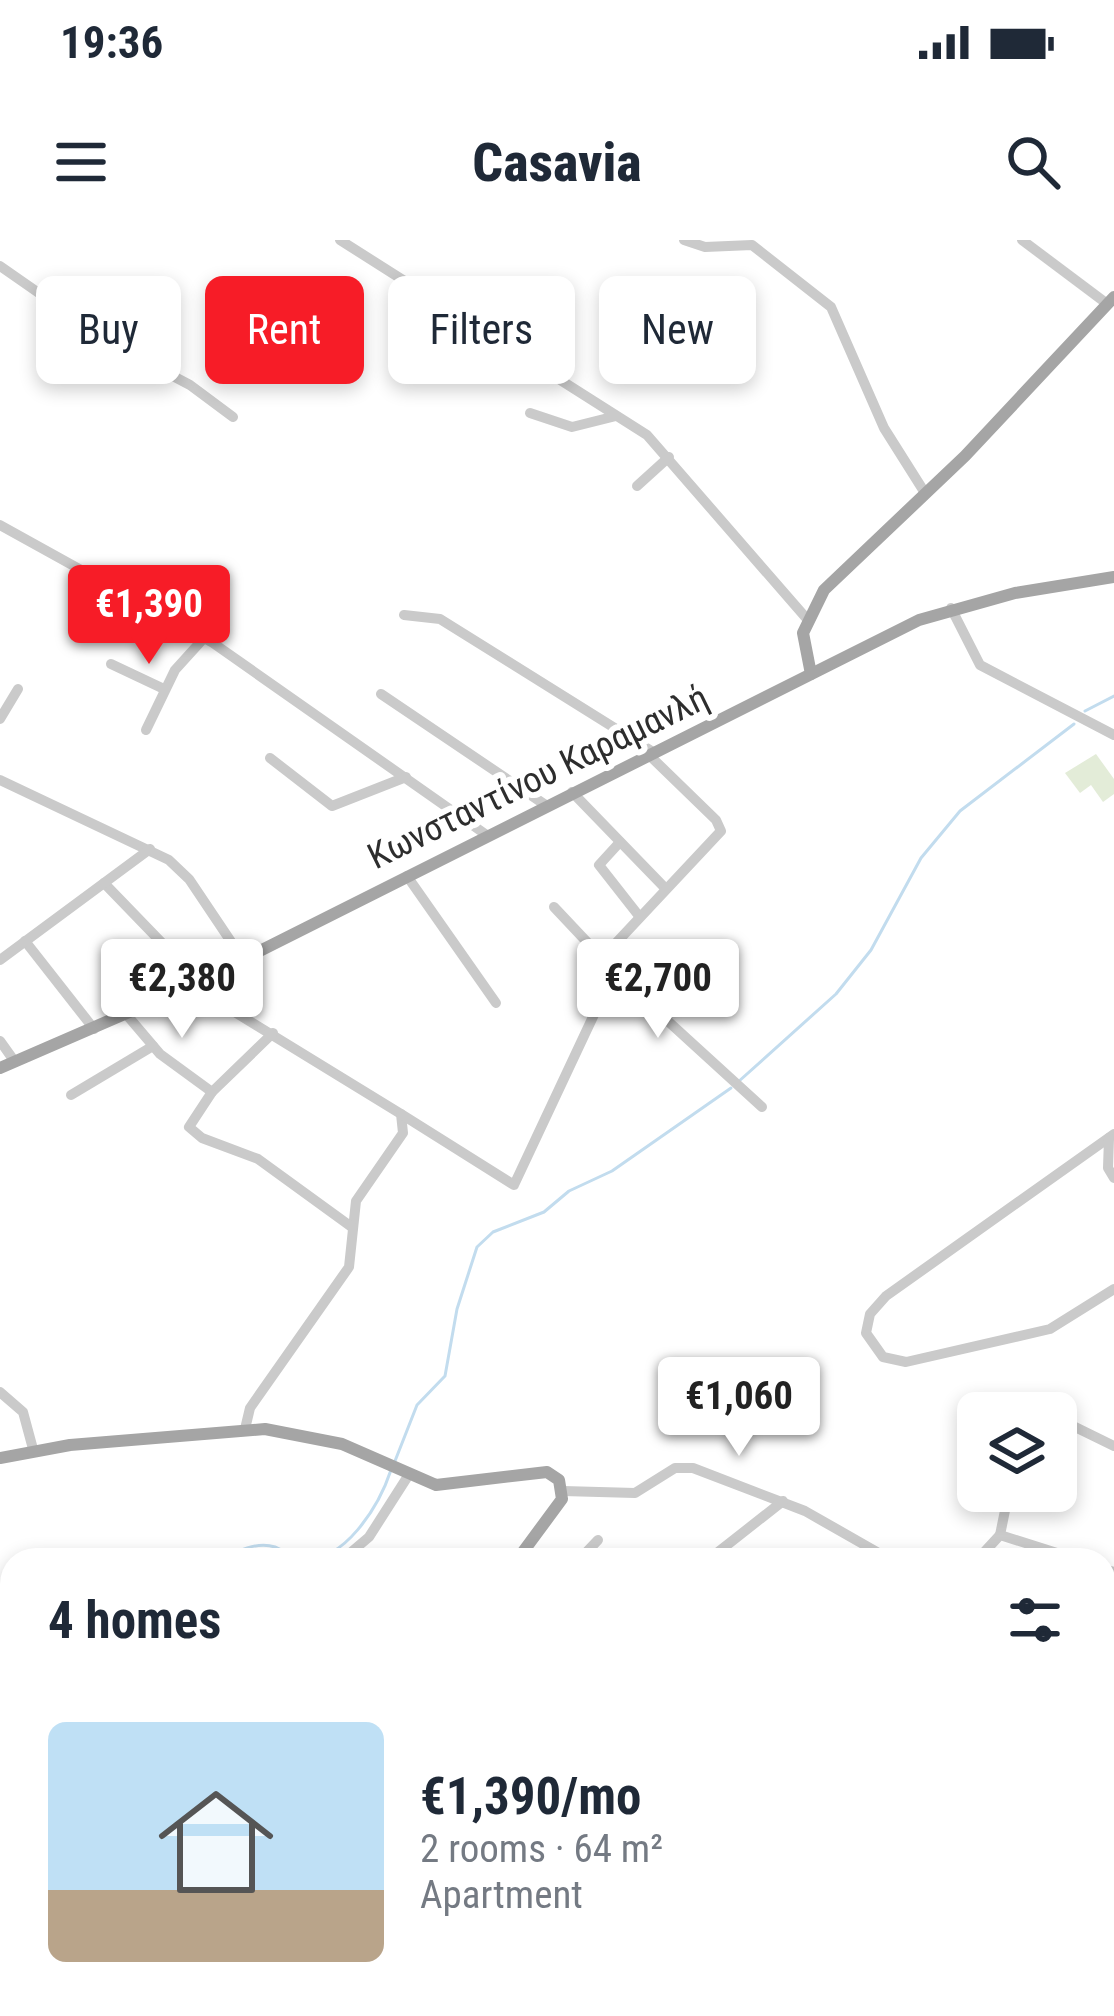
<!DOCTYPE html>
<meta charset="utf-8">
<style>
:root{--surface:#fff;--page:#f2f2f3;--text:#1f2937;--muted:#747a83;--line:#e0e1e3;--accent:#f71c27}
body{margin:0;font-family:"Roboto Condensed",sans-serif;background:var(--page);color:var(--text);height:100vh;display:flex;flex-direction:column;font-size:45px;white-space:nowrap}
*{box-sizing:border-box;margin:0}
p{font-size:39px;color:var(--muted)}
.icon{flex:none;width:66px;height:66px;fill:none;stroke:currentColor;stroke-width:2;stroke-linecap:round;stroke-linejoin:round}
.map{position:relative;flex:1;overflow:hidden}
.drawer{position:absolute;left:0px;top:1308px;width:1116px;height:468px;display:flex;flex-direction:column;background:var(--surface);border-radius:36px 36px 0 0;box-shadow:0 6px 18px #0003}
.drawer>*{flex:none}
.banner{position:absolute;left:36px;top:36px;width:1044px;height:108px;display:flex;gap:24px}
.tools{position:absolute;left:957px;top:1152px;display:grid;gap:24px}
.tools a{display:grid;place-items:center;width:120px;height:120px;border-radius:18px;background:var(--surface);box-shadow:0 6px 18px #0003;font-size:60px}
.price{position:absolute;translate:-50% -102px;padding:0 27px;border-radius:12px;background:#fff;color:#222;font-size:39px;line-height:78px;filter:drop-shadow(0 3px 6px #0008)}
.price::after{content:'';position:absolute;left:50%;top:72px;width:36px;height:27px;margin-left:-18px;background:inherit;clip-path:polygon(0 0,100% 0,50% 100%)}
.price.on{background:var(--accent);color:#fff}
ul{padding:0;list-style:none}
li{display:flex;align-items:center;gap:36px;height:300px;padding:0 48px}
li+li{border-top:3px solid var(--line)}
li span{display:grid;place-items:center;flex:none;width:336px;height:240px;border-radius:18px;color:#555}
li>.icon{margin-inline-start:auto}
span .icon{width:144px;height:144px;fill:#fffc;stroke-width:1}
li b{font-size:51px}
h2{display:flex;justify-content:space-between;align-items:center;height:144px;padding:0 48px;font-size:51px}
.tag{padding:0 42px;border-radius:18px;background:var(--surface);box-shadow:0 6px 18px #0003;font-size:42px;line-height:108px}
.tag.on{background:var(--accent);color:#fff}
.status{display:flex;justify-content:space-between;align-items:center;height:84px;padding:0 60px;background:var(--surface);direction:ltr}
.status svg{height:33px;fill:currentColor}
header{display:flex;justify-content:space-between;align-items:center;height:156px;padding:0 48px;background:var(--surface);font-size:54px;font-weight:800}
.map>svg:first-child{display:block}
.green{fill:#e3ecd8}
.water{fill:#c2dcee}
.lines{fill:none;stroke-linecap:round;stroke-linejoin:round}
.stream{stroke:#c2dcee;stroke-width:3}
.minor{stroke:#cacaca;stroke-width:10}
.major{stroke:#a5a5a5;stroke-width:12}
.labels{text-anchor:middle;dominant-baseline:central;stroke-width:12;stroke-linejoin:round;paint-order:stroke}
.street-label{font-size:36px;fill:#2d2d2d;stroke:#fff}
</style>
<div class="status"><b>19:36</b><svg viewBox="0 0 49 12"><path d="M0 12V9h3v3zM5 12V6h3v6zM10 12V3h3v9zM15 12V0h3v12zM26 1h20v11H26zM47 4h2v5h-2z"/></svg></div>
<header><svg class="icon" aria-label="menu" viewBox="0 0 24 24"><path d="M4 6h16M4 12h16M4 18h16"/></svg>Casavia<svg class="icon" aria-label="search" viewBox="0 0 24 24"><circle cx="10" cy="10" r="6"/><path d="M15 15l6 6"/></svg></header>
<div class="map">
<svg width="1114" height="1776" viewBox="0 0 1114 1776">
<rect width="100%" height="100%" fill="#fff"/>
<!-- green -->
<path class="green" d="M1096,514L1114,539V554L1103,562L1091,545L1080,553L1065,533Z"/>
<!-- water -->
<path class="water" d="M12,1412V1764H430L439,1776H0V1414Z"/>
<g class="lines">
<!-- stream -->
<g class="stream">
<path d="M1085,471L1114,456"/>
<path d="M738,842L836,754L871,710L921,618L960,571L1074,484"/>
<path d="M395,1221L417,1165L445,1136L457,1069L477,1007L493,992L544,972L569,951L612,931L731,848"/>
<path d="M221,1320C237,1311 257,1301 275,1307C285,1311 290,1318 301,1319C344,1324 379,1266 391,1230"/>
</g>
<!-- minor -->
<g class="minor">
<path d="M340,0L647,195L807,379"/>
<path d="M684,0L705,7L752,5L831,67L884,188L925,253"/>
<path d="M1022,0L1106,63"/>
<path d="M0,26L112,104L190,145L233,177"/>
<path d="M530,173L572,187L616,176"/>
<path d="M637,246L669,217"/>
<path d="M0,285L213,403L488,596"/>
<path d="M951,368L980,425L1114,495"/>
<path d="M404,375L440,379L653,512"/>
<path d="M111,424L164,449"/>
<path d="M381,454L547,566"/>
<path d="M0,479L18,449"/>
<path d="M146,490L175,430L204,398"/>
<path d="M270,518L332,566L406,537"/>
<path d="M0,540L169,620L189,639L242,718"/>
<path d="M572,552L665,648"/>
<path d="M620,602L599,625L639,676"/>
<path d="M407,636L496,763"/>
<path d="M104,643L220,763L401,874L403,893L356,961L349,1027L250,1168L245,1189"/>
<path d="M554,667L602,718"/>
<path d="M25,701L94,789"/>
<path d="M0,720L150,609"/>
<path d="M614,732L762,867"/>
<path d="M126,774L160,814L212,852"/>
<path d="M273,793L212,852L189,887L202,898L258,919L353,988"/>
<path d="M0,801L15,822"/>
<path d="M71,855L153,806"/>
<path d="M401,874L514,945L614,732L602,718L721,591L716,580L648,514"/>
<path d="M1114,894L886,1056L870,1074L866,1093L883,1117L906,1122L1050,1089L1114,1049"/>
<path d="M1109,898L1108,928L1114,938"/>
<path d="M0,1152L23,1172L33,1209"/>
<path d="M1056,1196L1071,1185L1114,1206"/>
<path d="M563,1251L635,1253L675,1228H693L805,1271L891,1320"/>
<path d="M1000,1295L1009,1251"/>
<path d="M342,1320L369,1297L408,1236"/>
<path d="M579,1320L598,1300"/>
<path d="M708,1320L783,1261"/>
<path d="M977,1320L1000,1295L1079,1320"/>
<path d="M1104,1329L1114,1332"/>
<path d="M1104,1470L1114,1498"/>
<path d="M992,1764L1003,1776"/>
</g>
<!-- major -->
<g class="major">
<path d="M811,434L803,393L824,350L965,216L1114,57"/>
<path d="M0,828L196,743L919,380L1015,353L1114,337"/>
<path d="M0,1218L70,1205L265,1189L342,1204L436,1245L547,1232L559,1240L562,1259L517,1320"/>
<path d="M1104,1604L1114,1599"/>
<path d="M489,1764L493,1776"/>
<path d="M690,1776L708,1764"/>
</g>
</g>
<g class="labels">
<!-- street labels -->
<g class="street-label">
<text transform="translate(538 537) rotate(-26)">Κωνσταντίνου Καραμανλή</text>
</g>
</g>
</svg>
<div class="tools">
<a><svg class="icon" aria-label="layers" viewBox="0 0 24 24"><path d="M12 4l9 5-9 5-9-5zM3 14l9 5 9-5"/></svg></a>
</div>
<b class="price on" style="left:149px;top:427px">€1,390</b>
<b class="price" style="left:182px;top:801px">€2,380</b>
<b class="price" style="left:658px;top:801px">€2,700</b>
<b class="price" style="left:739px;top:1219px">€1,060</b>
<div class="banner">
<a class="tag">Buy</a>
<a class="tag on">Rent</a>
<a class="tag">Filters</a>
<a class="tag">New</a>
</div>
<section class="drawer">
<h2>4 homes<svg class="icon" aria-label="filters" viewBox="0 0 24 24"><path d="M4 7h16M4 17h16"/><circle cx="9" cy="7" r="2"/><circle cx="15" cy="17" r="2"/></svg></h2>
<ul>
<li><span style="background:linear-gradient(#bfe0f5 70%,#b9a48a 0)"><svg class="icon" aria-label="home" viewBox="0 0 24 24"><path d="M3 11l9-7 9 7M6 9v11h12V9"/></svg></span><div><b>€1,390/mo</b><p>2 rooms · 64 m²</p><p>Apartment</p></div></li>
</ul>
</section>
</div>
